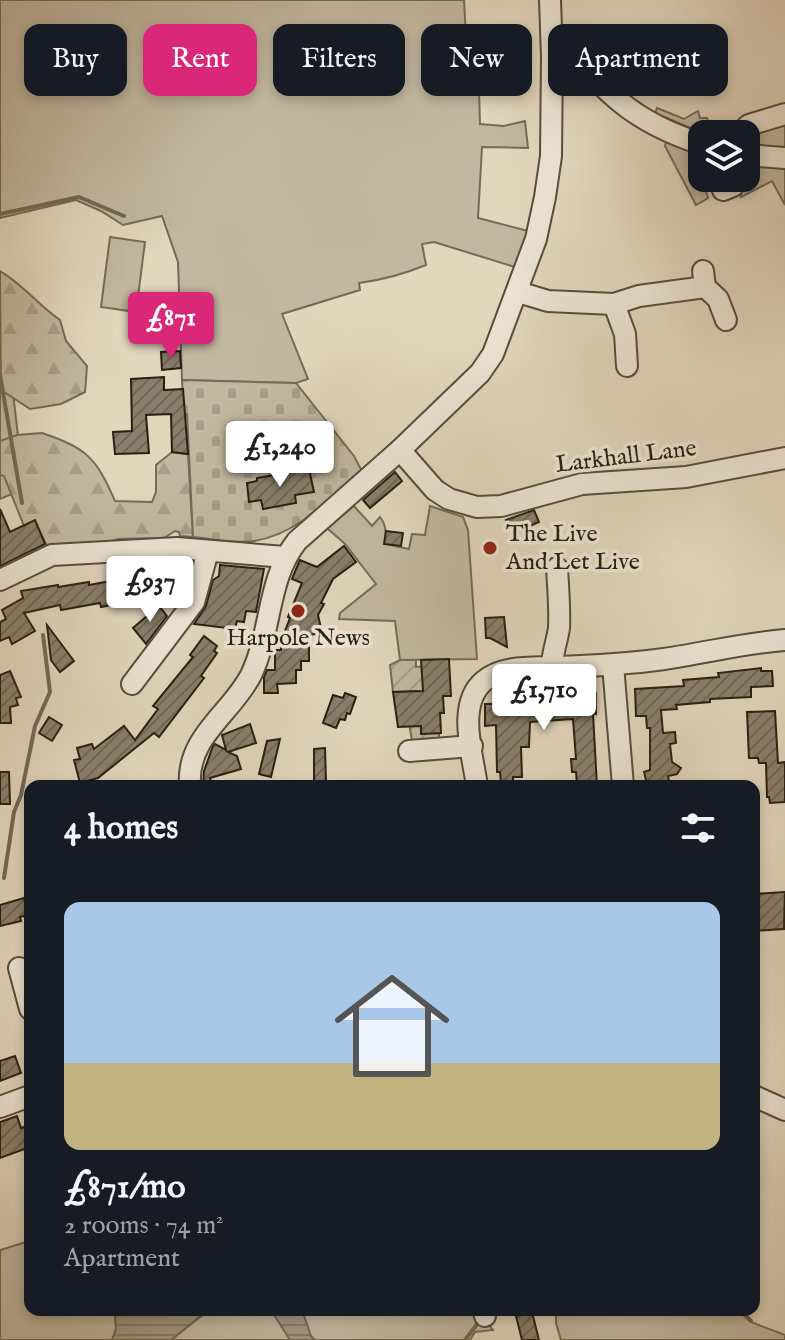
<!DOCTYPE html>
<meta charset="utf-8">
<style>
:root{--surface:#171b24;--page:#242831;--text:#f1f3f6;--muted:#9ea1a6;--line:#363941;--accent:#db2777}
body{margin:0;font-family:"IM FELL English",serif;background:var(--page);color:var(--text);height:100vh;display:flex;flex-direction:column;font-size:30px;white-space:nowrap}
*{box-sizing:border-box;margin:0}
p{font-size:26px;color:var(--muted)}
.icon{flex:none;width:44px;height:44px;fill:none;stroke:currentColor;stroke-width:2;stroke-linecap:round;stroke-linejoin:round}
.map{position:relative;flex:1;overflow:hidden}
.sheet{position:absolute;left:24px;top:780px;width:736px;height:536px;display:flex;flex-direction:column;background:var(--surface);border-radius:16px;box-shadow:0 4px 12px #0003}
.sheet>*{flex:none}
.top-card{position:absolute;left:24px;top:24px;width:738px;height:72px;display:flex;gap:16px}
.buttons{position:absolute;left:688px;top:120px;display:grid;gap:16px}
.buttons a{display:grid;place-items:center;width:72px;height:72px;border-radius:16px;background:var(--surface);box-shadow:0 4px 12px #0003;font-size:40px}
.price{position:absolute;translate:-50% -68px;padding:0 18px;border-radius:8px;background:#fff;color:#222;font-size:26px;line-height:52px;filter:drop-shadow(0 2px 4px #0008)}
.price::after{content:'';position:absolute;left:50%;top:48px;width:24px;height:18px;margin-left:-12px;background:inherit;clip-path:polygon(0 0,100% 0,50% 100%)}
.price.on{background:var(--accent);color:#fff}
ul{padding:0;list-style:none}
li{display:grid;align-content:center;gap:16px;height:424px;padding:0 40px}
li+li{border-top:2px solid var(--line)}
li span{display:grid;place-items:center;height:248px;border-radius:16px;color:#555}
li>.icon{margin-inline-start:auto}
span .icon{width:144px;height:144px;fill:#fffc;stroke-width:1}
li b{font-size:34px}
h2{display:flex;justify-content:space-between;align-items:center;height:96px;padding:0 40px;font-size:34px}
.tag{padding:0 28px;border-radius:16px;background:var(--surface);box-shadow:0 4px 12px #0003;font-size:28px;line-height:72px}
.tag.on{background:var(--accent);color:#fff}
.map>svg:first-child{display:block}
.grass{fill:#c2b7a0;stroke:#756b59;stroke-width:2}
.forest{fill:url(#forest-firs);stroke:#756b59;stroke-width:2}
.cemetery{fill:url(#cemetery-stones);stroke:#756b59;stroke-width:2}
.garden{fill:url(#garden-furrows);stroke:#756b59;stroke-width:2}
.water{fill:url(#water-rules);stroke:#726856;stroke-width:2}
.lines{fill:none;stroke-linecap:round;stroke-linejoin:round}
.stream{stroke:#726856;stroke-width:4}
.building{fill:url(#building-hatch);stroke:#281f12;stroke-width:2}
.minor-casing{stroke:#564d3d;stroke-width:24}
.minor{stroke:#ece4d4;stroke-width:20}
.poi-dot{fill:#8f2418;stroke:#ece4d4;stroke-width:3}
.labels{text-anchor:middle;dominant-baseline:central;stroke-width:7;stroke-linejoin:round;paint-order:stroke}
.street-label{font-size:24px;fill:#281f12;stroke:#ece4d4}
.poi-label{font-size:24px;fill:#281f12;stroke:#ece4d4;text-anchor:start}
</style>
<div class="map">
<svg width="785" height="1340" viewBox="0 0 785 1340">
<defs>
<pattern id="forest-firs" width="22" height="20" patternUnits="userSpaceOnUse" patternTransform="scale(2)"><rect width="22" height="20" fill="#c2b7a0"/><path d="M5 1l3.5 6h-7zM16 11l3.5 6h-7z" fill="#a79d89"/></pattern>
<pattern id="cemetery-stones" width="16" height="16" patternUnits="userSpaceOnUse" patternTransform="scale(2)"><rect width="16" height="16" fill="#c2b7a0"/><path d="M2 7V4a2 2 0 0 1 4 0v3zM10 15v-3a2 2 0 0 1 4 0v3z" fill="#a79d89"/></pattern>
<pattern id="garden-furrows" width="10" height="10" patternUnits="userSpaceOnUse" patternTransform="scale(2)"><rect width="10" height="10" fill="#c2b7a0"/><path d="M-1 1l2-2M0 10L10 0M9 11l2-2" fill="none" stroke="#a79d89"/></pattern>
<pattern id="water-rules" width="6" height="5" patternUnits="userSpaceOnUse" patternTransform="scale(2)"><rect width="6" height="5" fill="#a39883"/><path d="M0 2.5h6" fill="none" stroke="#857b6a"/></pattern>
<pattern id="building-hatch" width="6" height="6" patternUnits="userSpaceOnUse" patternTransform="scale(2)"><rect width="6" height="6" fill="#897e6b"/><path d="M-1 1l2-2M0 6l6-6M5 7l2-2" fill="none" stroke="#706757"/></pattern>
</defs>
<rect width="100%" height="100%" fill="#e2d6bd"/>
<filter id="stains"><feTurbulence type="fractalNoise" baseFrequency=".0025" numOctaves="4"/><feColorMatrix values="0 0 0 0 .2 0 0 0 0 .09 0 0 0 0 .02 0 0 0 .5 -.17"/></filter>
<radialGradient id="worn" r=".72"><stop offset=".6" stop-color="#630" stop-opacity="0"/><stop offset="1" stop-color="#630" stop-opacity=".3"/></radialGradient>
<!-- grass -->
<g class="grass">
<path d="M0,0H464L467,57L478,56L480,124L504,126L525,121L528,148L482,147L478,218L528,231L515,267L434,242L422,244L426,265C404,274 383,280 359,283L360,290L282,314L308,379L296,383L182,380L178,262L162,216L123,225L101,211L76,200L0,218Z"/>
<path d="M657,108L684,119L698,111L700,118H707L712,130L735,123L729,134H705L655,113Z"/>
<path d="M785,118V149L746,147V134Z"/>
<path d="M667,137L702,150V178L708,198L696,205L665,146Z"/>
<path d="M746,159L785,163V205L772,181L741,197L738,190L724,178H746Z"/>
<path d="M110,237L145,242L136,312L101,307Z"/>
<path d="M0,348L12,384L24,489L0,499Z"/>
<path d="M354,506L372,526L380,517C387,526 386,534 385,544L409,549L412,534L425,535L430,506L463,517L468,530L477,659L400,660L395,621L339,619L340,613L376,584L345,544L327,528Z"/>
<path d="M26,1242L30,1255V1310H115L116,1329L112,1340H0V1250Z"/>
<path d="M209,1310H476L493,1330L475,1332L470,1340H171Z"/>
<path d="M556,1310H738L751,1322L785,1335V1340H561L556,1323Z"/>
</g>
<!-- forest -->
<g class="forest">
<path d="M0,271C23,284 38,305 60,320L66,341L87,366L85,392L61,404L30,409L1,390Z"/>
<path d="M42,433C86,448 96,457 115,501L152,502L156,492V465L172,452L188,454L193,537L180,536L179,532L175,531L164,538L118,539L100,545L47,546L35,521L24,526L4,476L0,475V441L17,435Z"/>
</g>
<!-- cemetery -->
<path class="cemetery" d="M182,380L296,383L354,456L362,471C330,498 297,535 254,541C234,544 213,539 193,537L187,414H184Z"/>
<!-- garden -->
<path class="garden" d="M400,660H416V667L427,666L420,708L421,734L439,733V739L412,741L406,705L416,691L393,692L390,665Z"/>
<!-- water -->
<g class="water">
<path d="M115,1310H208L171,1340H112L116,1329Z"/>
<path d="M271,1310H302L311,1336L315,1340H290Z"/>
</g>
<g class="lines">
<!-- stream -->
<g class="stream">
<path d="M0,214L79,197L124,216"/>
<path d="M0,375L22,503"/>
<path d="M4,878L14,812L21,795L35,726L50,692L43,635"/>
<path d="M740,1310L751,1321"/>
<path d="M465,1340L478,1323"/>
</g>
</g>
<!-- building -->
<g class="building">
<path d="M140,317L161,319L160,333L139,330Z"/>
<path d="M180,351L181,368L162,370L161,352Z"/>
<path d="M164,377V390L183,389L188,454L172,452L171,414L146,415L149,453L115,454L113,432L132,431L131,379Z"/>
<path d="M309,469L314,492L295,495L296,503L263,509L261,500L249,502L247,483L257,481V478Z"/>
<path d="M395,472L402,481L370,508L363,500Z"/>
<path d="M0,509L10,532L35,520L45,544L0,566Z"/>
<path d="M534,510L539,522L512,534L506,520Z"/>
<path d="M386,531L403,533L401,546L384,544Z"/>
<path d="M344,546L356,562L333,579L321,603L324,604L318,615L322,633L309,635V661H301V670H296V683L277,684L278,693H264V677L267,670H275V650H281V641L290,618L288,617L302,583L292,579L299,562L300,560L317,567Z"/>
<path d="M166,562L167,572L158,573V596L101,607L100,603L61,610L60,605L24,613L35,631L12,644L9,637L0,641V622L6,619L2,610L23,598L21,591L58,585V587L89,582V585L137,576L136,573L146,572V563Z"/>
<path d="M220,565L264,569L256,612L246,611L244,622L237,621L235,629L194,624L206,606L213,580L219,576Z"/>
<path d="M159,606L167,616L146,644L133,628Z"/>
<path d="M504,617L507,647L490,638H486L485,618Z"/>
<path d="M47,625L74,661L60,672L51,660Z"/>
<path d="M204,636L217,646L214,651L217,653L201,676L204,678L159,737L154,733L98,778L80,783L74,760L80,759L77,748L92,744L94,749L124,726L135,740L158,709L153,706L193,657L190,655Z"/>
<path d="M449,659L451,696H443L444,713H440L441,733L421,734V726L398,727L393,692L423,691L421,660Z"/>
<path d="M761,668V671H772L773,686L751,687V697L710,699V702L676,705L677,709L661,710L663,733L675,732L676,743L670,744L672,762L681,768L677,774L668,776L670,786H657L656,782L647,784L644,772L650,770V728H647L646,716H636L635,689L684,686L683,680L719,677L718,673Z"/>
<path d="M10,671L21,697L16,698L18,705L10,707L11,723H0V675Z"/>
<path d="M345,693L356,697L350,714L347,713L345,720L340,719L336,728L323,723L333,695L343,698Z"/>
<path d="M596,693V714H593L597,786H577L576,772H572L571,759H576L573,719L530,722L529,747H521L522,777H513V784H501L500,772H497L496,725L485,726V704L529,703L528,696Z"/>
<path d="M775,711L778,763L785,762V802L770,803L769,797H767L766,763H759L758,758H749L747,712Z"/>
<path d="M49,717L62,725L52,741L39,733Z"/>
<path d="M250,724L256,743L228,752L237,756L241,769L210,778L213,786H203L204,771L213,746L215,744L226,750L222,735Z"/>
<path d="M280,739L271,777L259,774L267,741Z"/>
<path d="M325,748L326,782H314V749Z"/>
<path d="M0,772H9L10,804H0Z"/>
<path d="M785,892L784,929L754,931V894Z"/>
<path d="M24,898L28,915L20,917L21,921L0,926V905Z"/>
<path d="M15,1056L21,1073L0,1081V1061Z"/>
<path d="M17,1116L21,1128L30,1125V1147L0,1158V1122Z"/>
<path d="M532,1312L539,1340H522L516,1316Z"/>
</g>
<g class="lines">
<defs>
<g id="minor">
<path d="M552,56C582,60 597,83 619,101C642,120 673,135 702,144"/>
<path d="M739,134L749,125L785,114"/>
<path d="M746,155L785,158"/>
<path d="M720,178L723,190L733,186"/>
<path d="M703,271L705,287L718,299L726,320"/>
<path d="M518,292L548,301L614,304L639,296L705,287"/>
<path d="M614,304L625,334L627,366"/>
<path d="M400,450L435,490L449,499L477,507L501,506L582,484L686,477L785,458"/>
<path d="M0,580L52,555L177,548L285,557"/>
<path d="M613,665L623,786"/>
<path d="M552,667C552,653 557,642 559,628C560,608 558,587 557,568"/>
<path d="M132,684L194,602L208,551"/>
<path d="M409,751L472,746"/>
<path d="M190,786C186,737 231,714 251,675C272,631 267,579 297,541L400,450L480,373L493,354L536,239L545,197L551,156L552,56L550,0"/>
<path d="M477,786C473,756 456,704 484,681C503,665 532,668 555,667C592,666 628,664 664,659C705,653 744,643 785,640"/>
<path d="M19,968L30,1009"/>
<path d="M754,1096L785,1110"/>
<path d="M0,1107L30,1096"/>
<path d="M484,1310L485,1316"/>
</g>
</defs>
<!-- minor casing -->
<use href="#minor" class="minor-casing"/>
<!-- minor -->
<use href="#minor" class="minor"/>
</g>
<!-- markers -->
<g class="poi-dot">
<circle cx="490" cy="548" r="8"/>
<circle cx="298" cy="611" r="8"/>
</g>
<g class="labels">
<!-- street labels -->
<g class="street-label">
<text transform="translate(626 457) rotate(-7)">Larkhall Lane</text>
</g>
<!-- poi labels -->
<g class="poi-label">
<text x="506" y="534">The Live<tspan x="506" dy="28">And Let Live</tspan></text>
<text x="298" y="638" text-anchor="middle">Harpole News</text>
</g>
</g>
<rect width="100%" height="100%" filter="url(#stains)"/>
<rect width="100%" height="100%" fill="url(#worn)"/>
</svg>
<div class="buttons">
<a><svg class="icon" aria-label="layers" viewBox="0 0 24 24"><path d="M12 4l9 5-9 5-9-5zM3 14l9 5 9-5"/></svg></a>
</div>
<b class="price on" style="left:171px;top:360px">£871</b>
<b class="price" style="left:280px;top:489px">£1,240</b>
<b class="price" style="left:150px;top:624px">£937</b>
<b class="price" style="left:544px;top:732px">£1,710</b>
<div class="top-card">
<a class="tag">Buy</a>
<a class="tag on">Rent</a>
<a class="tag">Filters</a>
<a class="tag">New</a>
<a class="tag">Apartment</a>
</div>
<section class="sheet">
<h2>4 homes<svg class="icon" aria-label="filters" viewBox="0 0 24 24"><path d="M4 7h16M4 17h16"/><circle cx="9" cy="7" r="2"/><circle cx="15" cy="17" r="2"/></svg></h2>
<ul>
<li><span style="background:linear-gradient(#a9c7e8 65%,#c2b280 0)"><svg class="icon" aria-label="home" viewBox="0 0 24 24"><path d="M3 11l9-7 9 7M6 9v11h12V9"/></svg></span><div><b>£871/mo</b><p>2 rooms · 74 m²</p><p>Apartment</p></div></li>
</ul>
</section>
</div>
